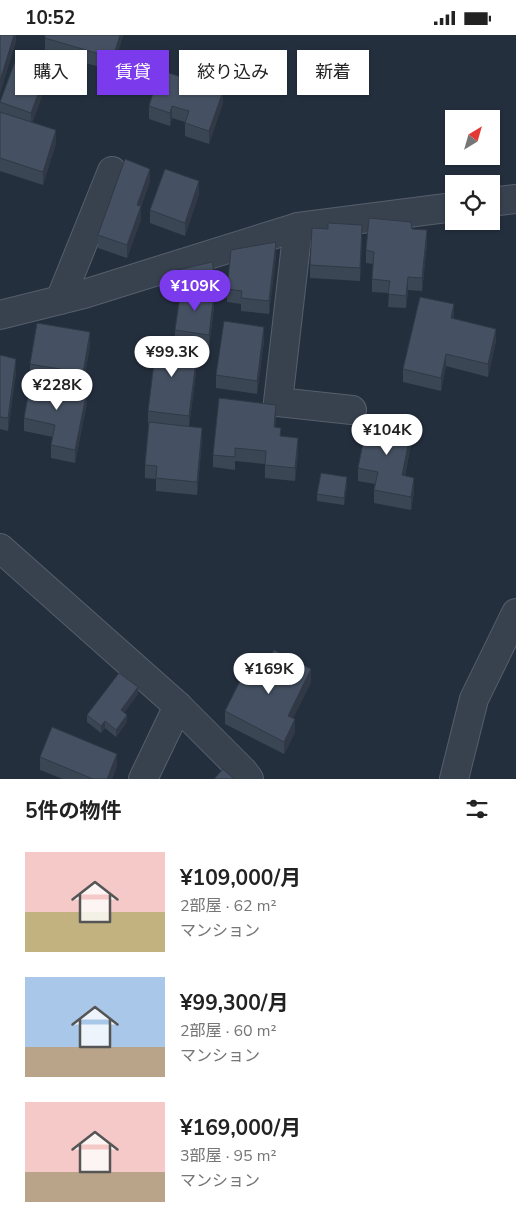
<!DOCTYPE html>
<html lang="ja">
<meta charset="utf-8">
<style>
:root{--surface:#fff;--page:#f2f2f2;--text:#222;--muted:#767676;--accent:#7c3aed}
body{margin:0;font-family:"Nunito Sans","Noto Sans JP",sans-serif;background:var(--page);color:var(--text);height:100vh;display:flex;flex-direction:column;font-size:19px;white-space:nowrap}
*{box-sizing:border-box;margin:0}
p{font-size:16px;color:var(--muted)}
.icon{flex:none;width:28px;height:28px;fill:none;stroke:currentColor;stroke-width:2;stroke-linecap:round;stroke-linejoin:round}
.map{position:relative;height:744px;overflow:hidden}
.details{display:flex;flex-direction:column;background:var(--surface);flex:1}
.details>*{flex:none}
.banner{position:absolute;left:15px;top:15px;width:486px;height:45px;display:flex;gap:10px}
.needle{width:32px;rotate:37deg}
.fabs{position:absolute;left:445px;top:75px;display:grid;gap:10px}
.fabs a{display:grid;place-items:center;width:55px;height:55px;border-radius:0px;background:var(--surface);box-shadow:0 1px 4px #0004;font-size:25px}
.price{position:absolute;translate:-50% -42px;padding:0 11px;border-radius:18px;background:#fff;color:#222;font-size:16px;line-height:32px;filter:drop-shadow(0 1px 2px #0008)}
.price::after{content:'';position:absolute;left:50%;top:30px;width:15px;height:11px;margin-left:-8px;background:inherit;clip-path:polygon(0 0,100% 0,50% 100%)}
.price.current{background:var(--accent);color:#fff}
ul{padding:0;list-style:none}
li{display:flex;align-items:center;gap:15px;height:125px;padding:0 25px}
li span{display:grid;place-items:center;flex:none;width:140px;height:100px;border-radius:0px;color:#555}
li>.icon{margin-inline-start:auto}
span .icon{width:60px;height:60px;fill:#fffc;stroke-width:1}
li b{font-size:21px}
h2{display:flex;justify-content:space-between;align-items:center;height:60px;padding:0 25px;font-size:21px}
.chip{padding:0 18px;border-radius:0px;background:var(--surface);box-shadow:0 1px 4px #0004;font-size:18px;line-height:45px}
.chip.current{background:var(--accent);color:#fff}
.status{display:flex;justify-content:space-between;align-items:center;height:35px;padding:0 25px;background:var(--surface);direction:ltr}
.status svg{height:14px;fill:currentColor}
.map>svg:first-child{display:block}
.lines{fill:none;stroke-linecap:round;stroke-linejoin:round}
.street-casing{stroke:#565f6c;stroke-width:30}
.street{stroke:#38414e;stroke-width:28}
.wall{fill:#3b4654}
.shaded-wall{fill:#303945}
.building{fill:#455162;stroke:#303945}
</style>
<div class="status"><b>10:52</b><svg viewBox="0 0 49 12"><path d="M0 12V9h3v3zM5 12V6h3v6zM10 12V3h3v9zM15 12V0h3v12zM26 1h20v11H26zM47 4h2v5h-2z"/></svg></div>
<div class="map">
<svg width="516" height="744" viewBox="0 0 516 744">
<rect width="100%" height="100%" fill="#242f3e"/>
<g class="lines">
<defs>
<g id="street">
<path d="M491,167L516,164"/>
<path d="M298,192L278,367L352,375"/>
<path d="M60,265L112,136"/>
<path d="M0,280L84,259L298,192L454,172"/>
<path d="M0,513L178,671L243,736L249,744"/>
<path d="M143,744L178,671"/>
<path d="M454,744L474,664L516,578"/>
</g>
</defs>
<!-- street casing -->
<use href="#street" class="street-casing"/>
<!-- street -->
<use href="#street" class="street"/>
</g>
<!-- wall -->
<g class="wall">
<path d="M123,0L113,36L45,16V3Z"/>
<path d="M48,45L32,88L56,108L43,150L0,136V67Z"/>
<path d="M223,68L209,109L185,101V87L172,83L170,91L149,84V71Z"/>
<path d="M150,146L141,172V184L127,223L98,213V200Z"/>
<path d="M199,159L185,201L150,188V175Z"/>
<path d="M328,194L362,203L360,246L310,243V230Z"/>
<path d="M412,194L427,208L422,256L408,255L406,273L388,272L389,258L372,257V244L373,229L366,228V215Z"/>
<path d="M276,220L269,279L241,276V269L227,267V254Z"/>
<path d="M169,237L216,253L200,257L214,272L209,312L192,310L191,325L196,338L189,391L202,405L197,460L156,456V444L145,443V430L149,389L148,388V376L175,306V295L180,262L174,263L169,244Z"/>
<path d="M454,282V284L496,306L488,342L446,331L441,356L403,347V334Z"/>
<path d="M264,305L257,359L216,353V340Z"/>
<path d="M90,310L83,351L30,342V329Z"/>
<path d="M0,320L16,337L8,396L0,394Z"/>
<path d="M87,368L75,428L51,423V410L53,402L24,396V383Z"/>
<path d="M276,383L275,392L281,401L298,416L295,446L265,443V429L235,426V435L213,432V420Z"/>
<path d="M412,404L405,441L414,456L411,475L374,468V455L375,449L358,446V433Z"/>
<path d="M347,449L344,470L317,466V459Z"/>
<path d="M265,633L311,647L293,683L295,697L284,719L225,689V676Z"/>
<path d="M138,659L124,678L127,687L116,702L105,693L101,698L87,687V680Z"/>
<path d="M40,722L117,731L112,744H63L40,735Z"/>
</g>
<!-- shaded-wall -->
<g class="shaded-wall">
<path d="M14,0H16V7L0,59V46Z"/>
<path d="M120,0H123L113,36V23Z"/>
<path d="M48,32V45L31,91V78Z"/>
<path d="M223,56V68L209,109V96Z"/>
<path d="M172,71V83L170,91V78Z"/>
<path d="M56,95V108L43,150V137Z"/>
<path d="M150,134V146L141,172V184L127,223V210L137,170Z"/>
<path d="M199,146V159L185,201V188Z"/>
<path d="M362,190V203L360,246V233Z"/>
<path d="M427,195V208L422,256V243Z"/>
<path d="M276,207V220L269,279V266Z"/>
<path d="M408,242V255L406,273V261Z"/>
<path d="M216,246V253L174,263V256Z"/>
<path d="M214,259V272L209,312V300Z"/>
<path d="M454,269V282L451,296V283Z"/>
<path d="M264,292V305L257,359V346Z"/>
<path d="M496,294V306L488,342V329Z"/>
<path d="M90,297V310L83,351V338Z"/>
<path d="M192,308V321L190,337V325Z"/>
<path d="M446,319V331L441,356V343Z"/>
<path d="M16,324V337L8,396V383Z"/>
<path d="M196,326V338L189,393V381Z"/>
<path d="M87,356V368L75,428V415Z"/>
<path d="M276,370V383L274,405V392Z"/>
<path d="M412,391V404L402,453V440Z"/>
<path d="M202,393V405L197,460V447Z"/>
<path d="M298,403V416L295,446V433Z"/>
<path d="M347,442V449L344,470V463Z"/>
<path d="M414,443V456L411,475V462Z"/>
<path d="M311,634V647L288,693V681Z"/>
<path d="M138,652V659L121,682V675Z"/>
<path d="M127,680V687L116,702V695Z"/>
<path d="M295,684V697L284,719V707Z"/>
<path d="M105,686V693L101,698V691Z"/>
<path d="M117,719V731L112,744H107Z"/>
</g>
<!-- building -->
<g class="building">
<path d="M0,0H14L0,46Z"/>
<path d="M45,0H120L113,23L45,3Z"/>
<path d="M17,21L48,32L31,78L0,67Z"/>
<path d="M160,35L223,56L209,96L185,88L189,76L172,71L170,78L149,71Z"/>
<path d="M0,77L56,95L43,137L0,123Z"/>
<path d="M125,124L150,134L137,170L141,171L127,210L98,200Z"/>
<path d="M165,134L199,146L185,188L150,175Z"/>
<path d="M369,183L411,187L412,194L427,195L422,243L408,242L406,261L388,259L390,246L372,244L374,217L366,215Z"/>
<path d="M328,188L362,190L360,233L310,230L312,193L328,194Z"/>
<path d="M276,207L269,266L241,263L242,256L227,254L231,215Z"/>
<path d="M212,227L216,246L174,256L169,237Z"/>
<path d="M181,254L214,259L209,300L175,295Z"/>
<path d="M420,262L454,269L451,283L496,294L488,329L446,319L441,343L403,334Z"/>
<path d="M224,286L264,292L257,346L216,340Z"/>
<path d="M37,288L90,297L83,338L30,329Z"/>
<path d="M157,304L192,308L190,325L196,326L189,381L148,376Z"/>
<path d="M0,320L16,324L8,383L0,382Z"/>
<path d="M31,345L87,356L75,415L51,410L55,390L24,383Z"/>
<path d="M219,363L276,370L274,392L281,393L280,401L298,403L295,433L265,430L266,416L235,413V422L213,420Z"/>
<path d="M368,383L412,391L402,440L414,443L411,462L374,455L378,437L358,433Z"/>
<path d="M149,387L202,393L197,447L156,443L157,431L145,430Z"/>
<path d="M321,438L347,442L344,463L317,459Z"/>
<path d="M274,615L311,634L288,681L295,684L284,707L225,676L250,626L265,633Z"/>
<path d="M119,638L138,652L121,675L127,680L116,695L105,686L101,691L87,680Z"/>
<path d="M52,692L117,719L107,744H93L40,722Z"/>
<path d="M223,734L234,744H214Z"/>
</g>
</svg>
<div class="fabs">
<a><svg class="needle" viewBox="-14 -14 28 28"><path d="M0-13l5 13h-10z" fill="#e53935"/><path d="M0 13l5-13h-10z" fill="#767676"/></svg></a>
<a><svg class="icon" aria-label="locate" viewBox="0 0 24 24"><circle cx="12" cy="12" r="6"/><path d="M12 2v4M12 18v4M2 12h4M18 12h4"/></svg></a>
</div>
<b class="price current" style="left:195px;top:277px">¥109K</b>
<b class="price" style="left:172px;top:343px">¥99.3K</b>
<b class="price" style="left:57px;top:376px">¥228K</b>
<b class="price" style="left:387px;top:421px">¥104K</b>
<b class="price" style="left:269px;top:660px">¥169K</b>
<div class="banner">
<a class="chip">購入</a>
<a class="chip current">賃貸</a>
<a class="chip">絞り込み</a>
<a class="chip">新着</a>
</div>
</div>
<section class="details">
<h2>5件の物件<svg class="icon" aria-label="filters" viewBox="0 0 24 24"><path d="M4 7h16M4 17h16"/><circle cx="9" cy="7" r="2"/><circle cx="15" cy="17" r="2"/></svg></h2>
<ul>
<li><span style="background:linear-gradient(#f6c9c9 60%,#c2b280 0)"><svg class="icon" aria-label="home" viewBox="0 0 24 24"><path d="M3 11l9-7 9 7M6 9v11h12V9"/></svg></span><div><b>¥109,000/月</b><p>2部屋 · 62 m²</p><p>マンション</p></div></li>
<li><span style="background:linear-gradient(#a9c7e8 70%,#b9a48a 0)"><svg class="icon" aria-label="home" viewBox="0 0 24 24"><path d="M3 11l9-7 9 7M6 9v11h12V9"/></svg></span><div><b>¥99,300/月</b><p>2部屋 · 60 m²</p><p>マンション</p></div></li>
<li><span style="background:linear-gradient(#f6c9c9 70%,#b9a48a 0)"><svg class="icon" aria-label="home" viewBox="0 0 24 24"><path d="M3 11l9-7 9 7M6 9v11h12V9"/></svg></span><div><b>¥169,000/月</b><p>3部屋 · 95 m²</p><p>マンション</p></div></li>
</ul>
</section>
